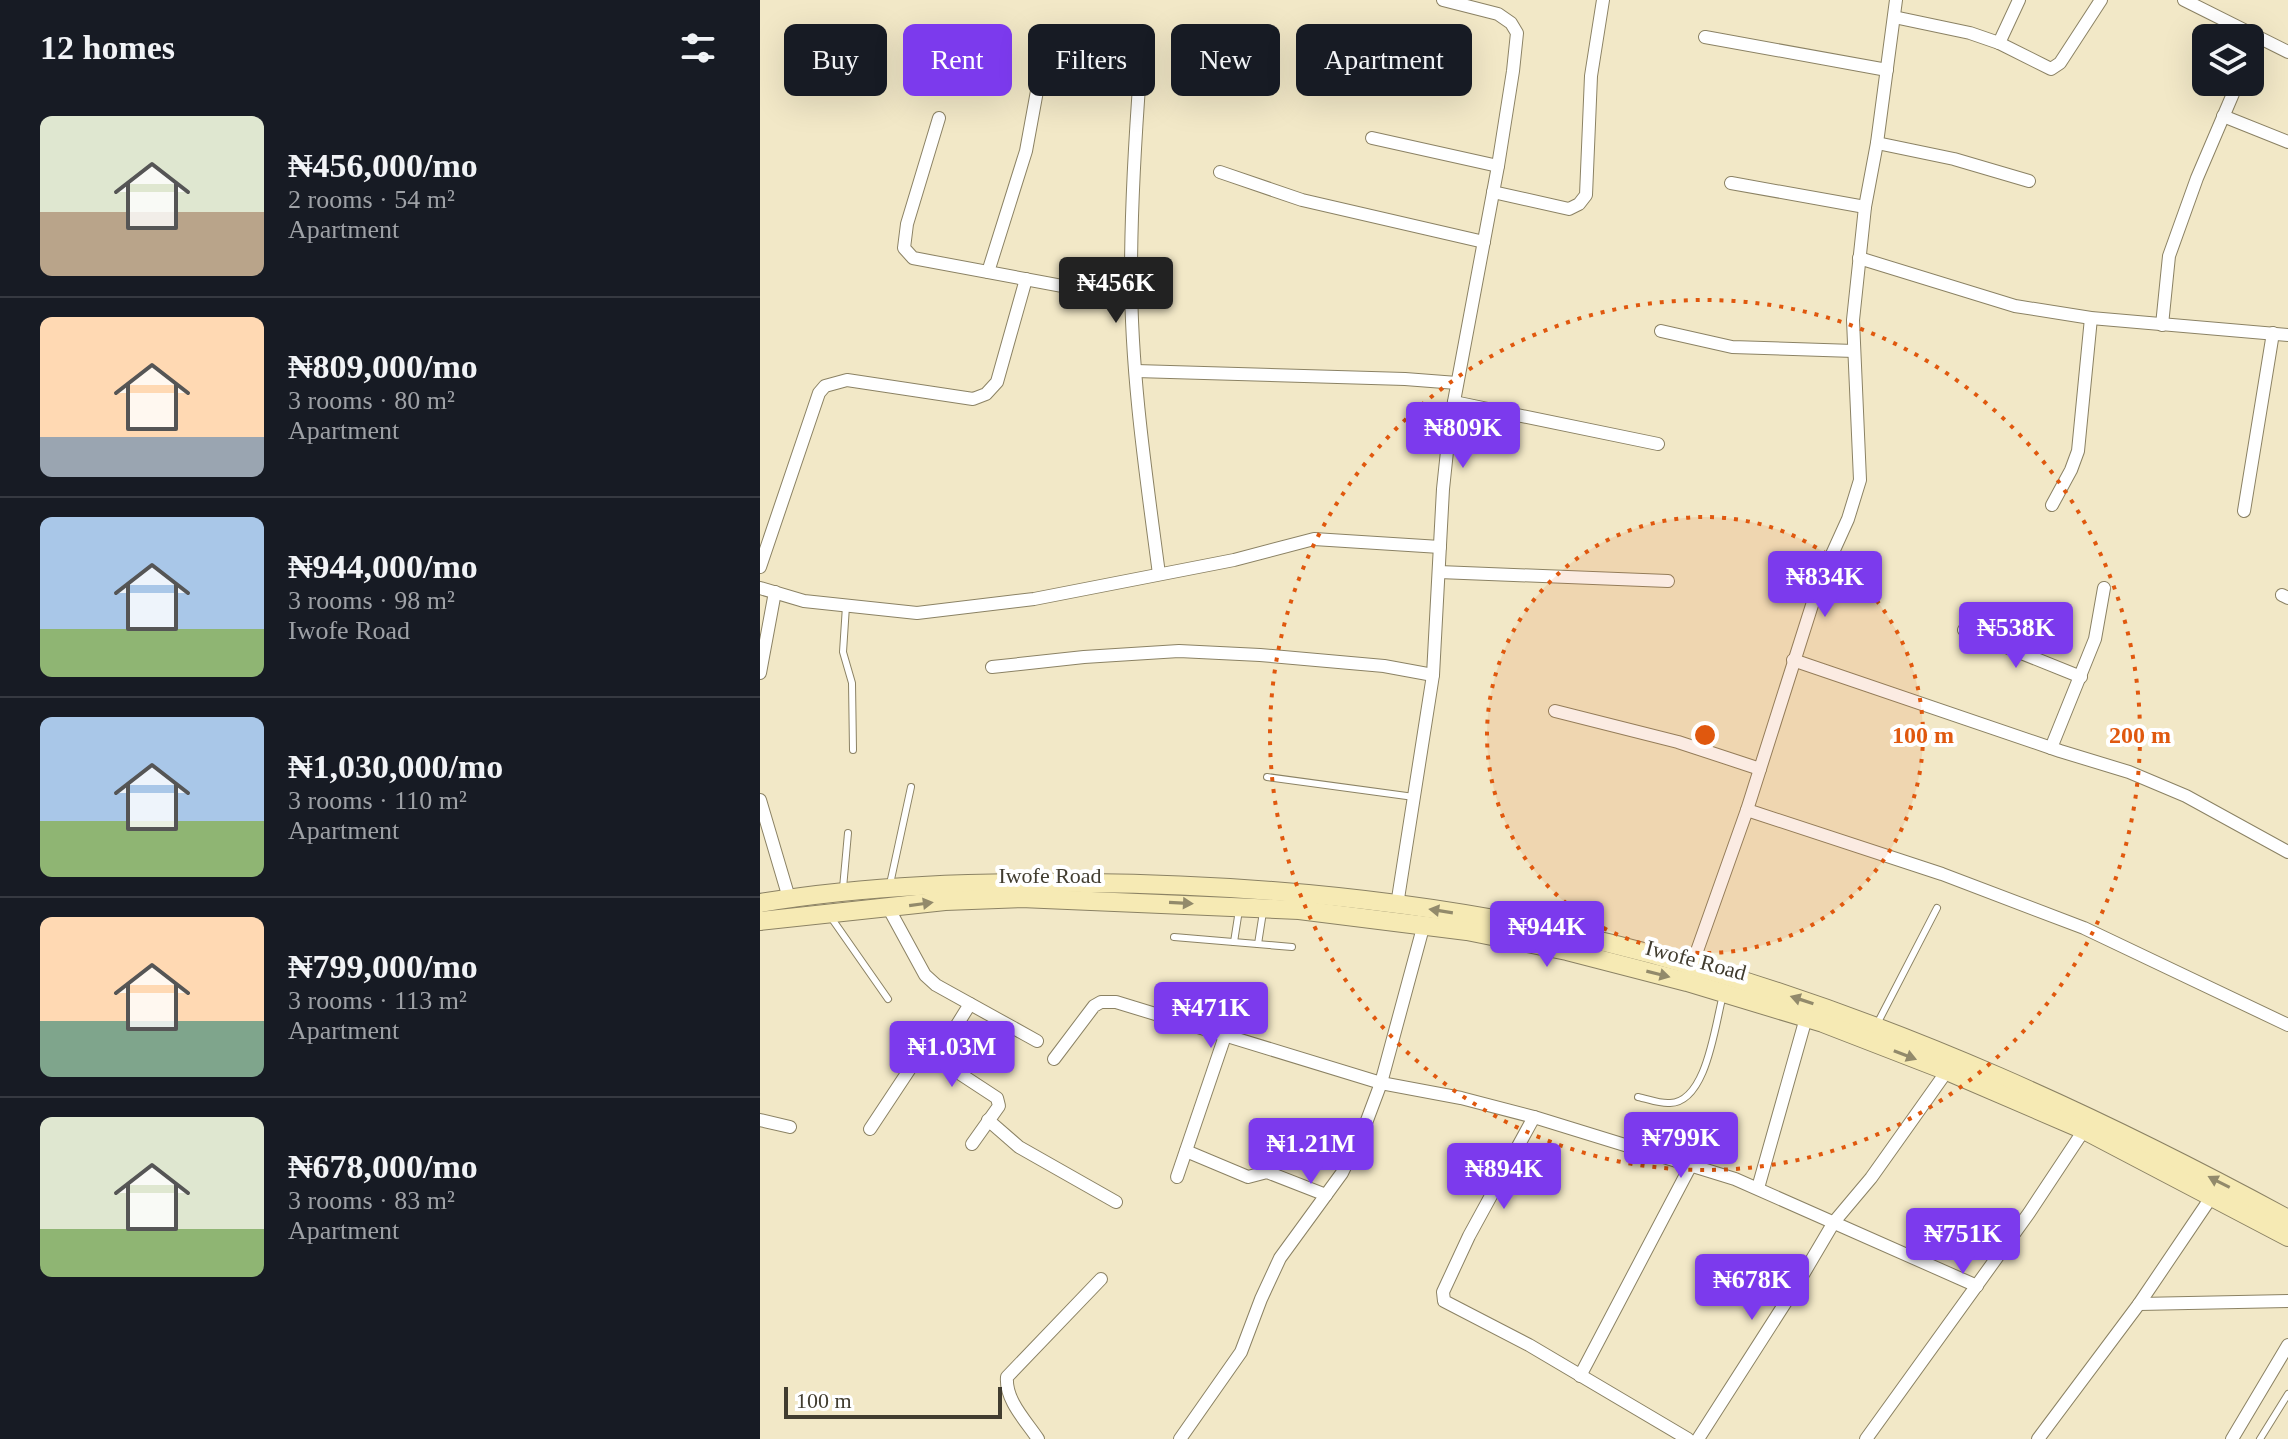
<!DOCTYPE html>
<meta charset="utf-8">
<style>
:root{--surface:#171b24;--page:#242831;--text:#f1f3f6;--muted:#9ea1a6;--line:#363941;--accent:#7c3aed}
body{margin:0;font-family:Georgia,serif;background:var(--page);color:var(--text);height:100vh;display:flex;flex-direction:column;font-size:30px;white-space:nowrap}
*{box-sizing:border-box;margin:0}
p{font-size:26px;color:var(--muted)}
.icon{flex:none;width:44px;height:44px;fill:none;stroke:currentColor;stroke-width:2;stroke-linecap:round;stroke-linejoin:round}
.map{position:relative;flex:1;overflow:hidden}
.sheet{display:flex;flex-direction:column;background:var(--surface);width:760px}
.sheet>*{flex:none}
.guide{position:absolute;left:24px;top:24px;width:760px;height:72px;display:flex;gap:16px}
.tools{position:absolute;left:1432px;top:24px;display:grid;gap:16px}
.tools a{display:grid;place-items:center;width:72px;height:72px;border-radius:12px;background:var(--surface);box-shadow:0 8px 32px #0002;font-size:40px}
.scale{position:absolute;left:24px;bottom:20px;width:218px;box-sizing:border-box;padding-left:8px;border:4px solid #413c2f;border-top:0;font-size:22px;line-height:28px;white-space:nowrap;color:#413c2f;-webkit-text-stroke:6px #fff;paint-order:stroke}
.price{position:absolute;translate:-50% -68px;padding:0 18px;border-radius:8px;background:var(--accent);color:#fff;font-size:26px;line-height:52px;filter:drop-shadow(0 2px 4px #0008)}
.price::after{content:'';position:absolute;left:50%;top:48px;width:24px;height:18px;margin-left:-12px;background:inherit;clip-path:polygon(0 0,100% 0,50% 100%)}
.price.active{background:#222;color:#fff}
ul{padding:0;list-style:none}
li{display:flex;align-items:center;gap:24px;height:200px;padding:0 40px}
li+li{border-top:2px solid var(--line)}
li span{display:grid;place-items:center;flex:none;width:224px;height:160px;border-radius:12px;color:#555}
li>.icon{margin-inline-start:auto}
span .icon{width:96px;height:96px;fill:#fffc;stroke-width:1}
li b{font-size:34px}
h2{display:flex;justify-content:space-between;align-items:center;height:96px;padding:0 40px;font-size:34px}
.tag{padding:0 28px;border-radius:12px;background:var(--surface);box-shadow:0 8px 32px #0002;font-size:28px;line-height:72px}
.tag.active{background:var(--accent);color:#fff}
main{display:flex;flex:1;min-height:0}
.map>svg:first-child{display:block}
.lines{fill:none;stroke-linecap:round;stroke-linejoin:round}
.lane-casing{stroke:#8b8264;stroke-width:8}
.street-casing{stroke:#8b8264;stroke-width:14}
.secondary-casing{stroke:#8b8264;stroke-width:20}
.lane{stroke:#fff;stroke-width:6}
.street{stroke:#fff;stroke-width:12}
.secondary{stroke:#f6eab4;stroke-width:18}
.oneway{fill:#928a6b}
.ring{fill:none;stroke:#e0580e;stroke-width:4;stroke-dasharray:4 8}
.labels{text-anchor:middle;dominant-baseline:central;stroke-width:8;stroke-linejoin:round;paint-order:stroke}
.street-label{font-size:22px;fill:#413c2f;stroke:#fff}
.centre{fill:#e0580e;stroke:#fff;stroke-width:4}
.ring-label{font-size:24px;text-anchor:middle;font-weight:bold;fill:#e0580e;stroke:#fff;stroke-width:8;stroke-linejoin:round;paint-order:stroke}
</style>
<main>
<section class="sheet">
<h2>12 homes<svg class="icon" aria-label="filters" viewBox="0 0 24 24"><path d="M4 7h16M4 17h16"/><circle cx="9" cy="7" r="2"/><circle cx="15" cy="17" r="2"/></svg></h2>
<ul>
<li><span style="background:linear-gradient(#dfe7d0 60%,#b9a48a 0)"><svg class="icon" aria-label="home" viewBox="0 0 24 24"><path d="M3 11l9-7 9 7M6 9v11h12V9"/></svg></span><div><b>₦456,000/mo</b><p>2 rooms · 54 m²</p><p>Apartment</p></div></li>
<li><span style="background:linear-gradient(#ffd9b3 75%,#9aa5b1 0)"><svg class="icon" aria-label="home" viewBox="0 0 24 24"><path d="M3 11l9-7 9 7M6 9v11h12V9"/></svg></span><div><b>₦809,000/mo</b><p>3 rooms · 80 m²</p><p>Apartment</p></div></li>
<li><span style="background:linear-gradient(#a9c7e8 70%,#8fb573 0)"><svg class="icon" aria-label="home" viewBox="0 0 24 24"><path d="M3 11l9-7 9 7M6 9v11h12V9"/></svg></span><div><b>₦944,000/mo</b><p>3 rooms · 98 m²</p><p>Iwofe Road</p></div></li>
<li><span style="background:linear-gradient(#a9c7e8 65%,#8fb573 0)"><svg class="icon" aria-label="home" viewBox="0 0 24 24"><path d="M3 11l9-7 9 7M6 9v11h12V9"/></svg></span><div><b>₦1,030,000/mo</b><p>3 rooms · 110 m²</p><p>Apartment</p></div></li>
<li><span style="background:linear-gradient(#ffd9b3 65%,#7fa58c 0)"><svg class="icon" aria-label="home" viewBox="0 0 24 24"><path d="M3 11l9-7 9 7M6 9v11h12V9"/></svg></span><div><b>₦799,000/mo</b><p>3 rooms · 113 m²</p><p>Apartment</p></div></li>
<li><span style="background:linear-gradient(#dfe7d0 70%,#8fb573 0)"><svg class="icon" aria-label="home" viewBox="0 0 24 24"><path d="M3 11l9-7 9 7M6 9v11h12V9"/></svg></span><div><b>₦678,000/mo</b><p>3 rooms · 83 m²</p><p>Apartment</p></div></li>
</ul>
</section>
<div class="map">
<svg width="1528" height="1439" viewBox="0 0 1528 1439">
<rect width="100%" height="100%" fill="#f2e8c7"/>
<g class="lines">
<defs>
<g id="lane">
<path d="M86,606L83,652L92,683L93,750"/>
<path d="M507,777L654,797"/>
<path d="M130,884L151,787"/>
<path d="M83,888L88,833"/>
<path d="M70,916L128,999"/>
<path d="M414,937L532,947"/>
<path d="M474,942L479,910"/>
<path d="M498,944L503,912"/>
<path d="M1116,1026L1177,908"/>
<path d="M878,1097C888,1099 900,1104 910,1103C947,1102 955,1024 963,995"/>
<path d="M1500,1439L1528,1394"/>
</g>
<g id="street">
<path d="M1424,0L1528,52"/>
<path d="M1134,17L1210,33L1239,43L1291,69L1300,63L1341,0"/>
<path d="M945,37L1127,70"/>
<path d="M1239,43L1259,0"/>
<path d="M380,73C375,140 371,207 371,275C371,375 386,475 399,574"/>
<path d="M1463,116L1528,142"/>
<path d="M179,118L147,224L144,248L153,258L372,299"/>
<path d="M612,138L738,166"/>
<path d="M1117,143L1194,159L1269,181"/>
<path d="M460,172L542,200L724,242"/>
<path d="M971,183L1105,207"/>
<path d="M733,192L809,209L819,204L826,195L831,76L843,0"/>
<path d="M1099,258L1255,306L1331,318L1528,335"/>
<path d="M228,272L266,151L277,91"/>
<path d="M1402,325L1409,256L1437,178L1478,82"/>
<path d="M901,331L972,347L1094,351"/>
<path d="M376,371L645,379L697,383"/>
<path d="M694,402L898,444"/>
<path d="M1292,505L1311,470L1318,451L1331,318"/>
<path d="M1484,511L1513,333"/>
<path d="M0,567L59,393L65,386L87,380L213,399L226,394L237,382L266,279"/>
<path d="M679,572L908,581"/>
<path d="M0,588L44,601L157,613L274,599L474,560L554,539L680,547"/>
<path d="M1522,595L1528,598"/>
<path d="M1204,630L1321,677"/>
<path d="M1033,660L1300,751L1369,772L1426,796L1528,852"/>
<path d="M232,667L324,657L419,651L500,655L624,666L673,675"/>
<path d="M0,673L15,592"/>
<path d="M795,711L918,742L1000,769"/>
<path d="M1291,748L1335,639L1344,588"/>
<path d="M0,800L29,898"/>
<path d="M987,810L1182,874L1324,928L1528,1025"/>
<path d="M637,905L673,675L683,489L690,423L738,166L753,71L757,33L751,23L738,14L683,0"/>
<path d="M129,909L165,975L176,985L277,1041"/>
<path d="M932,965L987,810L1059,583L1088,519L1100,480L1093,320L1105,207L1117,143L1136,0"/>
<path d="M147,1039L237,1098L239,1106L212,1144"/>
<path d="M177,1057L210,1004"/>
<path d="M294,1059L334,1006L341,1002H356L621,1083L701,1098L774,1117L975,1179L1217,1286"/>
<path d="M774,1117L709,1236L683,1292L684,1301L769,1345L928,1439"/>
<path d="M0,1120L30,1127"/>
<path d="M228,1120L259,1147L356,1202"/>
<path d="M110,1129L163,1049"/>
<path d="M426,1151L488,1177L507,1172L566,1195"/>
<path d="M417,1177L465,1036"/>
<path d="M998,1188L1046,1018"/>
<path d="M1379,1304L1528,1301"/>
<path d="M820,1376L931,1165"/>
<path d="M278,1439C266,1421 245,1400 247,1377L341,1279"/>
<path d="M420,1439L481,1352L501,1299L520,1258L582,1173L606,1123L621,1083L664,924"/>
<path d="M938,1439L1038,1283L1074,1222L1111,1178L1187,1071"/>
<path d="M1106,1439L1269,1213L1324,1130"/>
<path d="M1278,1439L1379,1304L1452,1196"/>
<path d="M1472,1439L1528,1345"/>
</g>
<g id="secondary">
<path d="M0,903C108,885 217,882 326,883C530,885 738,908 934,966C1142,1026 1338,1116 1528,1219"/>
<path d="M0,921L185,901L261,898L539,910L707,931L807,951L927,982L1063,1023L1187,1071L1324,1130L1528,1237"/>
</g>
</defs>
<!-- lane casing -->
<use href="#lane" class="lane-casing"/>
<!-- street casing -->
<use href="#street" class="street-casing"/>
<!-- secondary casing -->
<use href="#secondary" class="secondary-casing"/>
<!-- lane -->
<use href="#lane" class="lane"/>
<!-- street -->
<use href="#street" class="street"/>
<!-- secondary -->
<use href="#secondary" class="secondary"/>
</g>
<!-- one-way arrows -->
<defs><path id="oneway-solid" d="M-6-.8H1V-3.2L6.5 0L1 3.2V.8H-6Z" transform="scale(2)"/></defs>
<g class="oneway">
<use href="#oneway-solid" transform="translate(421 903) rotate(3)"/>
<use href="#oneway-solid" transform="translate(161 904) rotate(-8)"/>
<use href="#oneway-solid" transform="translate(681 911) rotate(-171)"/>
<use href="#oneway-solid" transform="translate(898 974) rotate(14)"/>
<use href="#oneway-solid" transform="translate(1042 1000) rotate(-162)"/>
<use href="#oneway-solid" transform="translate(1145 1055) rotate(21)"/>
<use href="#oneway-solid" transform="translate(1459 1182) rotate(-153)"/>
</g>
<!-- distance rings -->
<circle cx="945" cy="735" r="218" fill="#e0580e" fill-opacity=".12"/>
<g class="ring">
<circle cx="945" cy="735" r="218"/>
<circle cx="945" cy="735" r="435"/>
</g>
<g class="labels">
<!-- street labels -->
<g class="street-label">
<text x="290" y="875">Iwofe Road</text>
<text transform="translate(936 960) rotate(15)">Iwofe Road</text>
</g>
</g>
<circle cx="945" cy="735" r="12" class="centre"/>
<g class="ring-label">
<text x="1163" y="743">100 m</text>
<text x="1380" y="743">200 m</text>
</g>
</svg>
<div class="tools">
<a><svg class="icon" aria-label="layers" viewBox="0 0 24 24"><path d="M12 4l9 5-9 5-9-5zM3 14l9 5 9-5"/></svg></a>
</div>
<div class="scale">100 m</div>
<b class="price active" style="left:356px;top:325px">₦456K</b>
<b class="price" style="left:703px;top:470px">₦809K</b>
<b class="price" style="left:1065px;top:619px">₦834K</b>
<b class="price" style="left:1256px;top:670px">₦538K</b>
<b class="price" style="left:787px;top:969px">₦944K</b>
<b class="price" style="left:451px;top:1050px">₦471K</b>
<b class="price" style="left:192px;top:1089px">₦1.03M</b>
<b class="price" style="left:921px;top:1180px">₦799K</b>
<b class="price" style="left:551px;top:1186px">₦1.21M</b>
<b class="price" style="left:744px;top:1211px">₦894K</b>
<b class="price" style="left:1203px;top:1276px">₦751K</b>
<b class="price" style="left:992px;top:1322px">₦678K</b>
<div class="guide">
<a class="tag">Buy</a>
<a class="tag active">Rent</a>
<a class="tag">Filters</a>
<a class="tag">New</a>
<a class="tag">Apartment</a>
</div>
</div>
</main>
